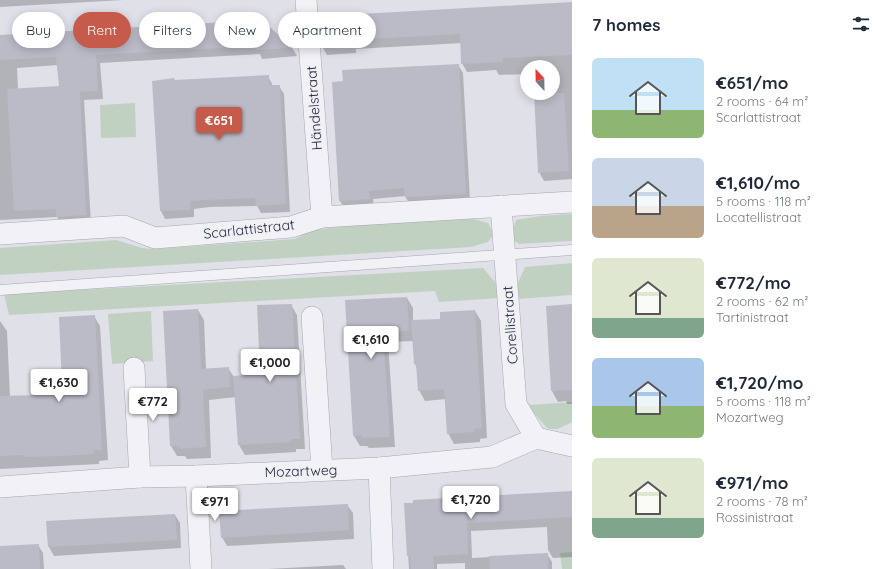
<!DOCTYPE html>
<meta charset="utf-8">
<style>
:root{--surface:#fff;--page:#f2f2f3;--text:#1f2937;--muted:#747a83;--accent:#c65a4b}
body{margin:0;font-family:Quicksand,sans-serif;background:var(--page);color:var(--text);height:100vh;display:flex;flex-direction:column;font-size:15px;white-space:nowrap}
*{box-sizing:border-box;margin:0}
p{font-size:13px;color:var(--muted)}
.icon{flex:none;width:22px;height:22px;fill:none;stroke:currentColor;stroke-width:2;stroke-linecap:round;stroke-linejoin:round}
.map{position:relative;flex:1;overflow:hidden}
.sheet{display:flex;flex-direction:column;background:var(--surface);width:320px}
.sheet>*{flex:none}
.guide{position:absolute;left:12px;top:12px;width:380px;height:36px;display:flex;gap:8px}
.needle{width:26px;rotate:338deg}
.tools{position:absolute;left:520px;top:60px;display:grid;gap:8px}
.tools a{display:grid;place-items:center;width:40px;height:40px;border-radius:50%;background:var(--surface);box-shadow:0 2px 10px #0003;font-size:20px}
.price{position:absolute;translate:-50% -34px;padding:0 9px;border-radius:4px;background:#fff;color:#222;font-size:13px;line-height:26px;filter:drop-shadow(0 1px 2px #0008)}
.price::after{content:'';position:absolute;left:50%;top:24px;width:12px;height:9px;margin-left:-6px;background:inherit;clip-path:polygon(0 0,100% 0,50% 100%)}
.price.current{background:var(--accent);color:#fff}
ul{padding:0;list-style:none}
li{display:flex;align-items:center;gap:12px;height:100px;padding:0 20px}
li span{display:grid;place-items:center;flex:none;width:112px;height:80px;border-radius:6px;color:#555}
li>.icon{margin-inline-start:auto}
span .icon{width:48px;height:48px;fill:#fffc;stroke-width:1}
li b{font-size:17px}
h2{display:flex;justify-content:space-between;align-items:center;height:48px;padding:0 20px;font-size:17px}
.tag{padding:0 14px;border-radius:18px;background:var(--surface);box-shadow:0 2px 10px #0003;font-size:14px;line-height:36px}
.tag.current{background:var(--accent);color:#fff}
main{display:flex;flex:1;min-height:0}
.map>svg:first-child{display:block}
.green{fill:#c1d1c1}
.shadow{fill:#0003;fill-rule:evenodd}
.building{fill:#babbc7}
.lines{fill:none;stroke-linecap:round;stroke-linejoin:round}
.lane-casing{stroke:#a5a6b2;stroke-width:11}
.street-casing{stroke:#a5a6b2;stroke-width:22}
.lane{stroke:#f2f2f6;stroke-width:10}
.street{stroke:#f2f2f6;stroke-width:21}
.labels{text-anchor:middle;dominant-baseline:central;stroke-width:3.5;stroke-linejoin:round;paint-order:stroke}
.street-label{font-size:14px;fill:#292b3e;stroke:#eff0f5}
</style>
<main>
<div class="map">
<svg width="572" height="569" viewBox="0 0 572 569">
<rect width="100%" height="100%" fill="#dfe0e8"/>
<!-- green -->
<g class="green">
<path d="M135,103L136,137L101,138L100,105Z"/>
<path d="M572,214V241L519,244L511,238L516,220L540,216Z"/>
<path d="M473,219L488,223L494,234L488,242L471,247L0,275V248L116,240L142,248L154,249L295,239L312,230L392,221Z"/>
<path d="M572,263V295L518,299L517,285L525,267Z"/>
<path d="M483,268L499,287L500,298L439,302L435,291L9,315L4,294Z"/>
<path d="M151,311L153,361L112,364L108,314Z"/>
<path d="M572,402V422L558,429H548L534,413L529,405Z"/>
<path d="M572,552V569H562L560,553Z"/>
</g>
<!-- shadow -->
<g class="shadow">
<path d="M0,0H123L0,7Z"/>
<path d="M572,3V179L544,181L539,172L535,93H553V67H527V74L499,75L496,70L467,72L462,63V43L356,49V53L327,55L322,46V40ZM357,44V46L326,47L329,45Z"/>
<path d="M261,21L293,49L297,56L262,59L260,54L100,63L103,99L84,100L91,224L62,225L57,217L0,220V36ZM58,65L60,87L18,90L17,68Z"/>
<path d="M458,65L463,73L470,201L410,205L405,196L373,199L374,207L345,209L340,201Z"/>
<path d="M268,76L273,86H279L284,94L290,212L261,213L257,206L210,207L194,209V217L165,219L161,211L175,81Z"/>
<path d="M407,298L413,308V321L441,320L475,311L481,321L487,438L480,439V442L454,444L448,433L446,399L425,401L419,390L417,368L415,364L414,341L388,342L395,447L369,448L367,446H360L354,436L346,301Z"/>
<path d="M291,305L297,315L305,449H296V452L245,455L239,445L236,397L209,400L211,458L187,459L185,456H177L171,446L164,312L198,310L204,320L206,369L228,368L234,377L261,375Z"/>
<path d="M572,305V404H567L566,401L558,402L552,391Z"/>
<path d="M94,316L100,326L108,460L99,461V464L0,469V321L7,331L10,397L37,396L63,386Z"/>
<path d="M572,492V557L553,558L548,550L547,527L471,531L472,558L547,554L552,562V569H465V563L437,564V569H409L405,504Z"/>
<path d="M347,505L353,513L354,539L227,546L222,537Z"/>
<path d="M175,515L180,523L181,548L54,556L49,547L47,522Z"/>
<path d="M0,543V547L38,545L43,553L44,569H0Z"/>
<path d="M343,565L346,569H268Z"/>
</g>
<!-- building -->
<g class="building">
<path d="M572,2V55L503,58V62L461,64L460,34L352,40V45L321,47V40L343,15Z"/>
<path d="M262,20L293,48L256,50V46L96,55L98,91L80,92L86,215L56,217V209L14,211L7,89L59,86L56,57L0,60V35Z"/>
<path d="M459,64L466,194L405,197L404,188L369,191L370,199L339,201L332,82L343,81L342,70Z"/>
<path d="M269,75V85H280L286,204L256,206L255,198L205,200L190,201V210L160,211L152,81L174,78L175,80Z"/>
<path d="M534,93H564L569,171L538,173Z"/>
<path d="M407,297L409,331L383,332L390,437L362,438V435L353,436L345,300Z"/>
<path d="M292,304L300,439H291V442L238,445L233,376L260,374L257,305Z"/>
<path d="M572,304V390L551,391L546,306Z"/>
<path d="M198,309L201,369L229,367L230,387L203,390L206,447L180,449L179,446H170L163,311Z"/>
<path d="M475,310L482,428L474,429V432L447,434L444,389L418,391L416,364H414L411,320L440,319V312Z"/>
<path d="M95,315L102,450H94V454L62,456L24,457V455L0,456V396L36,395L35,387L62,385L59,317Z"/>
<path d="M572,491V517L467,523L468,554L433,556L434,569H411L410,556H407L404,503H413V500Z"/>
<path d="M348,504L349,530L221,538L219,511Z"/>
<path d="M175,514L177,540L48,547L46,521Z"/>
<path d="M39,544L40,569H0V546Z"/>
<path d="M548,553V569H490L489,556Z"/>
</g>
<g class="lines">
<defs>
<path id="lane" d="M0,290L572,250"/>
<g id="street">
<path d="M306,0L322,217"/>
<path d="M501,206L516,404L536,438"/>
<path d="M0,234L124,226L155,238L291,227L322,217L572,202"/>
<path d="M312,317L322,470"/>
<path d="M134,368L140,477"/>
<path d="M379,468L383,569"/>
<path d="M196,476L201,569"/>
<path d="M0,487L140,477L196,476L379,468L492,457L536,438L572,446"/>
</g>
</defs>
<!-- lane casing -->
<use href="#lane" class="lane-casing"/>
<!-- street casing -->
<use href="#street" class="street-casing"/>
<!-- lane -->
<use href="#lane" class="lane"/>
<!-- street -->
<use href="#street" class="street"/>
</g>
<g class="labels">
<!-- street labels -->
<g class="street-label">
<text transform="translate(314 108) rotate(-94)">Händelstraat</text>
<text transform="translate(249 229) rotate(-6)">Scarlattistraat</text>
<text transform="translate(510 325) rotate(-94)">Corellistraat</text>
<text transform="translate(301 471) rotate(-2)">Mozartweg</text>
</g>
</g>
</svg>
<div class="tools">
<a><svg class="needle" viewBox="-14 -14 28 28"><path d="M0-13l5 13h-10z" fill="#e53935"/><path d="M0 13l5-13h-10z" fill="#747a83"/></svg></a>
</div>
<b class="price current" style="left:219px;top:141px">€651</b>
<b class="price" style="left:371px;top:360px">€1,610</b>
<b class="price" style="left:270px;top:383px">€1,000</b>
<b class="price" style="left:59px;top:403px">€1,630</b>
<b class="price" style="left:153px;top:422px">€772</b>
<b class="price" style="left:471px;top:520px">€1,720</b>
<b class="price" style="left:215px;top:522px">€971</b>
<div class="guide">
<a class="tag">Buy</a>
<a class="tag current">Rent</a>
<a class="tag">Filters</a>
<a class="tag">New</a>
<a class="tag">Apartment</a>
</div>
</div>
<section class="sheet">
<h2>7 homes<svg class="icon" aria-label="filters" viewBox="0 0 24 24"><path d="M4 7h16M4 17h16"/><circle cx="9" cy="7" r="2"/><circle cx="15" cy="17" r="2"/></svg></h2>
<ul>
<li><span style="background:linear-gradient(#bfe0f5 65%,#8fb573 0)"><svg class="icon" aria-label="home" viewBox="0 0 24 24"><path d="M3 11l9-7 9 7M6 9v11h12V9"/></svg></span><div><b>€651/mo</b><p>2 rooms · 64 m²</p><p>Scarlattistraat</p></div></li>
<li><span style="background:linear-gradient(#c9d6e8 60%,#b9a48a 0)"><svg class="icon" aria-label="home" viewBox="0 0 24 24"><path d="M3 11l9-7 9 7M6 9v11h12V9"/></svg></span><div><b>€1,610/mo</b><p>5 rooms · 118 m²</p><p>Locatellistraat</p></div></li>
<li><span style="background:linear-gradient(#dfe7d0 75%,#7fa58c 0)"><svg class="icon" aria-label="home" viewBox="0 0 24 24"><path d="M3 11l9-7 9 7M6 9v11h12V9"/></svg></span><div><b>€772/mo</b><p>2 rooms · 62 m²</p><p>Tartinistraat</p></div></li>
<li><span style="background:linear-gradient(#a9c7e8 60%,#8fb573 0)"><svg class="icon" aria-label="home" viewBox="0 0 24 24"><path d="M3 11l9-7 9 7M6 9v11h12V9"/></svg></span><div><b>€1,720/mo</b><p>5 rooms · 118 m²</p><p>Mozartweg</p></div></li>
<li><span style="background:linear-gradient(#dfe7d0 75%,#7fa58c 0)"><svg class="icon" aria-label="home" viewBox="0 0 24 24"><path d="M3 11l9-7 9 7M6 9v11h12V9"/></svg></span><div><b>€971/mo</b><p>2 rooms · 78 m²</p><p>Rossinistraat</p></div></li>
</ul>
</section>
</main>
